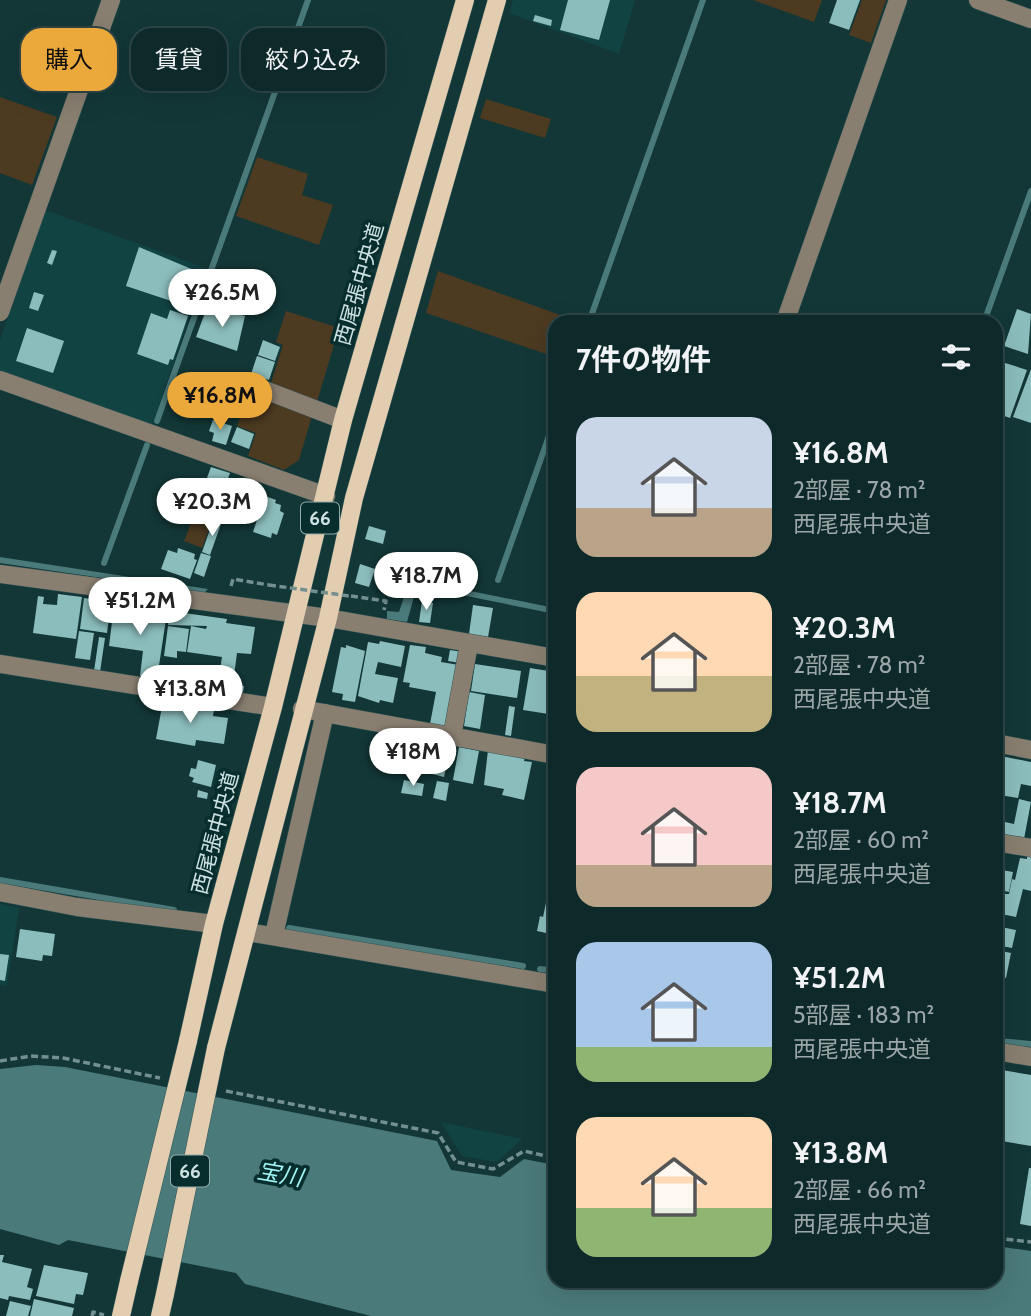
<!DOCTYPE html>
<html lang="ja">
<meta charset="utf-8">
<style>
:root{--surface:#0e2929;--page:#173131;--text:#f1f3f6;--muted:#9ba6a8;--line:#2e4546;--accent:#eca93b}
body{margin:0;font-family:Cabin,"Noto Sans JP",sans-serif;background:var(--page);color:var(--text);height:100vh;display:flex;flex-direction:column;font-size:26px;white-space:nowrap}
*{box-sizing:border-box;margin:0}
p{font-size:23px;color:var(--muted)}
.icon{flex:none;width:38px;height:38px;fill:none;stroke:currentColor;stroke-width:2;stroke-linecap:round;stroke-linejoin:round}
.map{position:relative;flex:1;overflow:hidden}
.sheet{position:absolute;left:548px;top:315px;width:455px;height:973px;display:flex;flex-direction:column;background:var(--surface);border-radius:21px;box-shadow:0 7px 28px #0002,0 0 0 2px var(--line)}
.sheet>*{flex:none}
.top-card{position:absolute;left:21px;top:28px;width:422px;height:63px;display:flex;gap:14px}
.price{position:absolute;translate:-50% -60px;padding:0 16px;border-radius:24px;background:#fff;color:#222;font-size:23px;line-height:46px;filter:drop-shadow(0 2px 4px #0008)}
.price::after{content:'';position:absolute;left:50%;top:42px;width:21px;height:16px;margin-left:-10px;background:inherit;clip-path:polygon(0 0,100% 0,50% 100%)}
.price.selected{background:var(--accent);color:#111}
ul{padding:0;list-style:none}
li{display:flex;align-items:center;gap:21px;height:175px;padding:0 28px}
li span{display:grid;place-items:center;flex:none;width:196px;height:140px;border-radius:21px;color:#555}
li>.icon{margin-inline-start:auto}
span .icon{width:84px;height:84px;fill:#fffc;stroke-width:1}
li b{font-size:30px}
h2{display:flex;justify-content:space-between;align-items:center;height:84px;padding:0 28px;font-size:30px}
.chip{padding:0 24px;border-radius:21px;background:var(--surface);box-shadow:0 7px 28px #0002,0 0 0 2px var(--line);font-size:24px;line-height:63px}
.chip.selected{background:var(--accent);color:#111}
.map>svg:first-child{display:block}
.built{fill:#124343}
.green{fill:#4c3a21}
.water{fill:#4b7a7a}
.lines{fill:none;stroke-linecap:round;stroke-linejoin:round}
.stream{stroke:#4b7a7a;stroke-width:6}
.building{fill:#8bbdbc}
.minor-casing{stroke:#355656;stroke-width:19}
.major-casing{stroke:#355656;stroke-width:19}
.path{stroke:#748f8f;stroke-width:3.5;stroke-dasharray:7 3.5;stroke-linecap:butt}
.minor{stroke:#897f71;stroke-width:18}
.major{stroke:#e2cdb1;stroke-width:18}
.major-bridge-casing{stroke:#355656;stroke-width:19;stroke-linecap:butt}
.path-bridge{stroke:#748f8f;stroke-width:3.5;stroke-dasharray:7 3.5;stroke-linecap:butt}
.major-bridge{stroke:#e2cdb1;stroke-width:18}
.labels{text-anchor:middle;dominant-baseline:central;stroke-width:7;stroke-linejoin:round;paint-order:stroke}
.shield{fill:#072d2d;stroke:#93acac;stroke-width:2}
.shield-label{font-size:19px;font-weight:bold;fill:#cfe2e2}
.street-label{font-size:21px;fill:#cfe2e2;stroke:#072d2d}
.water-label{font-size:23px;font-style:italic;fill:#a1f5f5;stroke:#072d2d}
</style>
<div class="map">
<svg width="1031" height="1316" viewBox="0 0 1031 1316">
<rect width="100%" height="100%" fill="#133737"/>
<!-- built -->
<g class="built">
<path d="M513,0H635L619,54L509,13Z"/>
<path d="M45,210L206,268L152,425L0,371V340Z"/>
<path d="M0,904L19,908L7,986L0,985Z"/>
<path d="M441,1122L522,1139L497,1162L462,1156Z"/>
</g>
<!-- green -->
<g class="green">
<path d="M753,0H822L814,22Z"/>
<path d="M862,0H886L871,43L849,35Z"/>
<path d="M0,97L57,117L32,185L0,173Z"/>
<path d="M486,99L551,119L545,138L480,118Z"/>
<path d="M257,157L308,174L302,195L333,205L319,245L236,216Z"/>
<path d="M438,271L577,321V322H555V357L426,313Z"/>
<path d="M286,311L339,328L316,405L270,386L283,345L276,342Z"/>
<path d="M248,394L312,416L299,460L284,470L248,456L256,433L237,426Z"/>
<path d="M205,488L222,495L202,548L184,541Z"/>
</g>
<!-- water -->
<g class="water">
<path d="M0,557L208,589L204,593L0,563Z"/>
<path d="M410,579L555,608V614L417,586L407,622L387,619V611L399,612Z"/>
<path d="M36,1065L65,1067L437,1141L451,1170L500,1177L524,1159L555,1165V1281H996V1246L1031,1251V1316H371L245,1284L236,1273L68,1240L59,1245L0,1229V1069Z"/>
</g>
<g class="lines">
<!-- stream -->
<g class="stream">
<path d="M589,322L703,0"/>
<path d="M984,322L1031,191"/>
<path d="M157,421L308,0"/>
<path d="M104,563L147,445"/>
<path d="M498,580L555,419"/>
<path d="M0,880L174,910"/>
<path d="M289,928L523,966"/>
<path d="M540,969L555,971"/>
<path d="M999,1041L1031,1044"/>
</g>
</g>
<!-- building -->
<g class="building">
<path d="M568,0H610L599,40L560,30Z"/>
<path d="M837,0H860L849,30L829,23Z"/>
<path d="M535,15L552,20L551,26L533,21Z"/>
<path d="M139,247L201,273L189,307L126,286Z"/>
<path d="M52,250L57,251L52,265L47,263Z"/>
<path d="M212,288L227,293L225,299L210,294Z"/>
<path d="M34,292L44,295L38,311L29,308Z"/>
<path d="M1017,309L1031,314L1028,354L1004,346Z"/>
<path d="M170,310L188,316L173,360L170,359L168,365L137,354L151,313L167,319Z"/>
<path d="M206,310L227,318L229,311L245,316L237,351L196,337Z"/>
<path d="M27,328L64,341L53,373L16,361Z"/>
<path d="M263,340L280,347L275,361L258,355Z"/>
<path d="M257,356L275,362L269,380L251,374Z"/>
<path d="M1002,362L1027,370L1010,418L996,413V379Z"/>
<path d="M1031,369V423L1013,417Z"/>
<path d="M179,383L195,388L197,383L211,388L209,393L216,396L209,417L171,405Z"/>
<path d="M213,420L232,426L226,445L212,441L214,433L209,431Z"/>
<path d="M237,427L254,434L249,449L231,442Z"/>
<path d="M211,467L230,473L223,492L204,486Z"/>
<path d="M265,496L276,500L275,503L281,505L280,511L284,513L277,535L272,533L271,538L253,532Z"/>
<path d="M213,521L221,524L210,555L202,552Z"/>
<path d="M369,526L386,531L383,544L365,539Z"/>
<path d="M178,548L195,554L194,559L197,560L190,579L161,569L168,550L177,553Z"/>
<path d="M201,553L211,556L204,577L194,573Z"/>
<path d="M360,564L375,569L369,587L355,583Z"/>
<path d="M58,594L82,597L76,639L33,633L38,596L44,597L43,604L57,605Z"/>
<path d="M84,598L111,602L107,633L80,629Z"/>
<path d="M422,601L433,603L430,623L419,622Z"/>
<path d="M134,605L153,608L152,617L166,619L157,679L140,676L143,651L109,646L113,614L132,616Z"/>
<path d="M473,605L493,608L488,637L469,634Z"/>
<path d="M170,611L227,619L226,623L255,627L251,654L237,653L233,684L244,686L243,693L217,689L222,657L187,652L191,626L206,629L207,626L168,625Z"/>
<path d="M168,626L189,629L186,652L177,651V658L164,656Z"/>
<path d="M79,631L94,633L90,660L75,658Z"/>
<path d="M99,637L105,638L100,672L94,671Z"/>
<path d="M380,641L405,646L401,667L378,662L375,674L398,678L393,703L380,700L379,703L358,696L368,642L379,644Z"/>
<path d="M346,645L365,651L355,702L342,700L343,694L332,692L341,647L346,648Z"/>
<path d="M410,645L426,647L425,653L442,657L441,662L459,665L447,727L430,724L436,692L409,687L410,683L403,682Z"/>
<path d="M450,650L462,652L460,663L448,661Z"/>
<path d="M475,664L521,671L517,698L471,691Z"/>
<path d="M530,668L555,672V715L523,710Z"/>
<path d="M469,692L485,695L480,729L464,726Z"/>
<path d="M163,701L190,706L191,703L200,704V708L214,710L213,716L228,718L224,744L196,740L195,746L156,739Z"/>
<path d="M509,706L515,707L511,736L505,735Z"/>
<path d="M383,732L450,748L444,777L377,760Z"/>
<path d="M459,747L479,751L473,784L453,780Z"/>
<path d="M488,750L525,757L524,761L532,762L524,800L502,795L504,789L484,785Z"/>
<path d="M996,755L1031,762V786L1021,784L1018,798L999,795L997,807Z"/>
<path d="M198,760L216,765L211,787L192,782L194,778L189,776L191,768L196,769Z"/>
<path d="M404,780L424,784L422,796L401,793Z"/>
<path d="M437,781L449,783L446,801L433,798Z"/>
<path d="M198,790L208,793L207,799L197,797Z"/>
<path d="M1019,799L1031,802L1024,839L996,834V820L1014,824Z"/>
<path d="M1027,856H1031V891L1023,889L1016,917L1001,914L1005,894H1009L1012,879L1015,880L1020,858L1027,859Z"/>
<path d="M554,865H555V935L537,931L540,916L543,917Z"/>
<path d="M996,869L1013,872L1009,892L996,889Z"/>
<path d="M996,926L1016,930L1012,948L996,945Z"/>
<path d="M20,929L55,934L52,956L43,955L42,961L16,957Z"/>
<path d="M996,950L1011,953L1006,978L996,976Z"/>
<path d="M0,954L9,955L5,981L0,980Z"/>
<path d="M996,995L1002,996L999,1012L996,1011Z"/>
<path d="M996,1069L1031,1075V1146L996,1140Z"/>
<path d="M1029,1168H1031V1226L1020,1224Z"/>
<path d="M0,1255H4L2,1262L32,1269L27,1287L33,1289L30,1300L9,1296L8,1300L0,1298Z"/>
<path d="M44,1265L88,1273L83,1295L76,1294L74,1304L36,1296Z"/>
<path d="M34,1299L74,1308L72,1316H30Z"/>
<path d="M10,1301L31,1306L28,1316H6Z"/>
</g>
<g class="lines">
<defs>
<g id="minor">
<path d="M978,0L1031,19"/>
<path d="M0,312L111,0"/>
<path d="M785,322L898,0"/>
<path d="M0,380L326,496"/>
<path d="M244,382L343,420"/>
<path d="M0,574L328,618L555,658"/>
<path d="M0,664L273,707"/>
<path d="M302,709L555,755"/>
<path d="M452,736L469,644"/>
<path d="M996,743L1031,750"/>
<path d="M996,842L1031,848"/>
<path d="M0,892L77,907L214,924"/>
<path d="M247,932L555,984"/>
<path d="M274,935L325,713"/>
<path d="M996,1051L1031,1057"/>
</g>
<g id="major">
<path d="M188,1041L214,924L273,707L343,420L465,0"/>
<path d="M216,1048L328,618L354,498L497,0"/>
<path d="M121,1316L129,1281"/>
<path d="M160,1316L165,1294"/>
</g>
</defs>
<!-- minor casing -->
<use href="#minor" class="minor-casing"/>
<!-- major casing -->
<use href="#major" class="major-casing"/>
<!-- path -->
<g class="path">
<path d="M231,586L233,579L269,585"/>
<path d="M351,596L386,601L384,610"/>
<path d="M0,1061L31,1056L63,1058L160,1078"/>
<path d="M226,1091L438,1133L456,1162L493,1169L524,1151L555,1158"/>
<path d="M996,1238L1031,1242"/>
<path d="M92,1316L93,1312L104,1315"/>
</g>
<!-- minor -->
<use href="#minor" class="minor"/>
<!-- major -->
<use href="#major" class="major"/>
<defs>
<g id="major-bridge">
<path d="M129,1281L188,1041"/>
<path d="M165,1294L216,1048"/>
</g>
</defs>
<!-- major-bridge casing -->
<use href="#major-bridge" class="major-bridge-casing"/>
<!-- path-bridge -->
<path class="path-bridge" d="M269,585L349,596"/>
<!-- major-bridge -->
<use href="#major-bridge" class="major-bridge"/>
</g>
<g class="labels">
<!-- shield labels -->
<g class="shield">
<rect x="301" y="502.5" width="38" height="31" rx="5"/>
<rect x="171" y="1155.5" width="38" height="31" rx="5"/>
</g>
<g class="shield-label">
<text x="320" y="518">66</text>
<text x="190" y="1171">66</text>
</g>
<!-- street labels -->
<g class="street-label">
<text transform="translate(359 284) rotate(-74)">西尾張中央道</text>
<text transform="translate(215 833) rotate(-75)">西尾張中央道</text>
</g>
<!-- water labels -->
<g class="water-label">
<text transform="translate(280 1174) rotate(10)">宝川</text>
</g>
</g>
</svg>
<b class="price" style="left:222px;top:329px">¥26.5M</b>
<b class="price selected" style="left:220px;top:432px">¥16.8M</b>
<b class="price" style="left:212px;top:538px">¥20.3M</b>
<b class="price" style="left:426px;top:612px">¥18.7M</b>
<b class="price" style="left:140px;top:637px">¥51.2M</b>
<b class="price" style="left:190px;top:725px">¥13.8M</b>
<b class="price" style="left:413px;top:788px">¥18M</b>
<div class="top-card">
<a class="chip selected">購入</a>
<a class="chip">賃貸</a>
<a class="chip">絞り込み</a>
</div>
<section class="sheet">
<h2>7件の物件<svg class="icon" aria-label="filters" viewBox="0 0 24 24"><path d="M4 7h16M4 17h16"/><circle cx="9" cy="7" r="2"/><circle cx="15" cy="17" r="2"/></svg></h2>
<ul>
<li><span style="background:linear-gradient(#c9d6e8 65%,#b9a48a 0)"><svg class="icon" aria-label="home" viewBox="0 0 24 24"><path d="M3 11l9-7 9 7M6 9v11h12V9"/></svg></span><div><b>¥16.8M</b><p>2部屋 · 78 m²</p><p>西尾張中央道</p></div></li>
<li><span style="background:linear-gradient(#ffd9b3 60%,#c2b280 0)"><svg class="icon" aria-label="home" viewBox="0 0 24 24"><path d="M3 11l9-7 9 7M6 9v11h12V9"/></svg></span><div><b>¥20.3M</b><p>2部屋 · 78 m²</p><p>西尾張中央道</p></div></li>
<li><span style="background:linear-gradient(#f6c9c9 70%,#b9a48a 0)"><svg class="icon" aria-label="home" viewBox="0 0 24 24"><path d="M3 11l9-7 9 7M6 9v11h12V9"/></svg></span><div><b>¥18.7M</b><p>2部屋 · 60 m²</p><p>西尾張中央道</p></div></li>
<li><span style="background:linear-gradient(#a9c7e8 75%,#8fb573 0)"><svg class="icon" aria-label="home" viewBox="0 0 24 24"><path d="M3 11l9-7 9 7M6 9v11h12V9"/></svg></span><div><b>¥51.2M</b><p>5部屋 · 183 m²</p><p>西尾張中央道</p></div></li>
<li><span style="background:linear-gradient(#ffd9b3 65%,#8fb573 0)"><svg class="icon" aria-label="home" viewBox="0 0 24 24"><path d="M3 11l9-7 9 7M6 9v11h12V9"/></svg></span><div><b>¥13.8M</b><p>2部屋 · 66 m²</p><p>西尾張中央道</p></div></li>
</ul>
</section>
</div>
